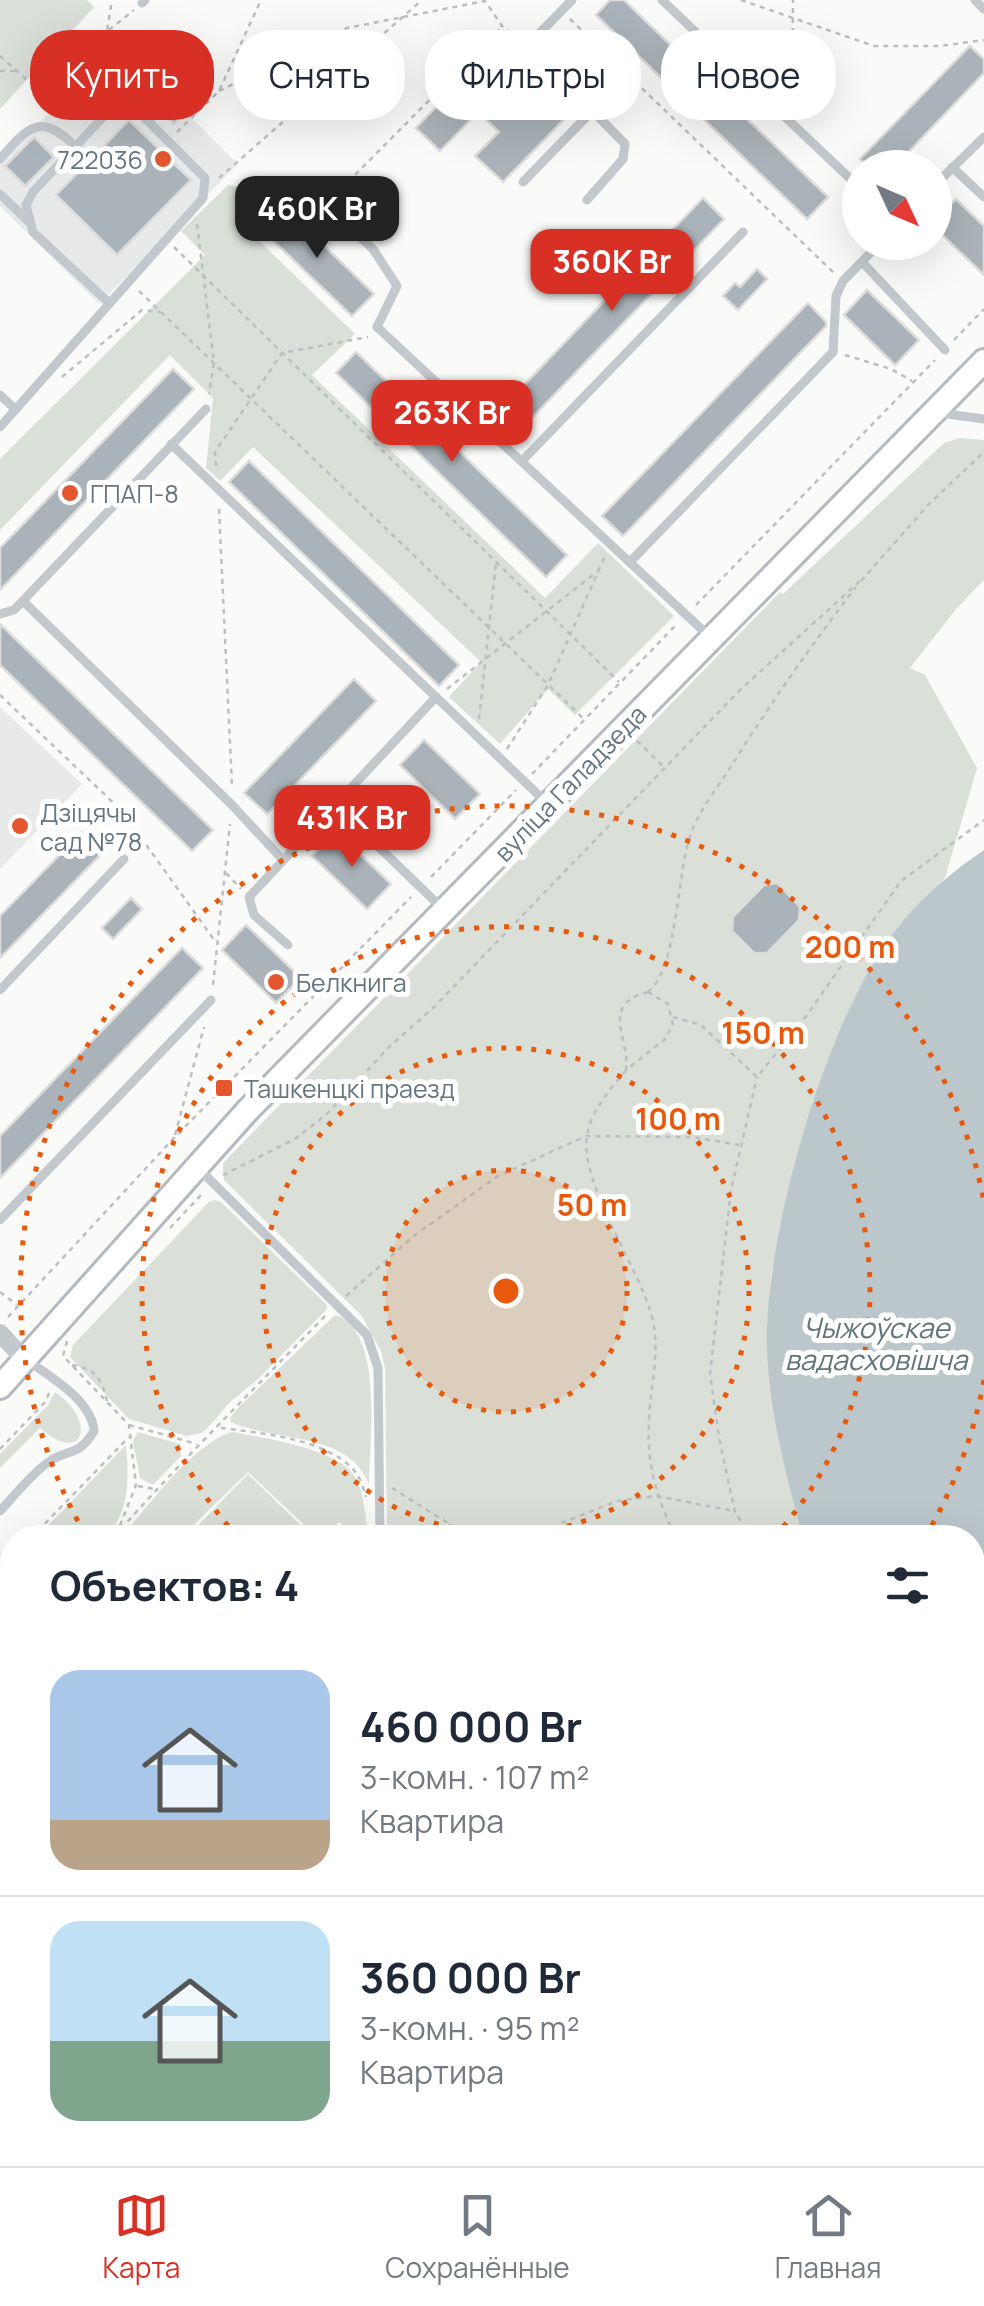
<!DOCTYPE html>
<html lang="ru">
<meta charset="utf-8">
<style>
:root{--surface:#fff;--page:#f2f2f3;--text:#1f2937;--muted:#747a83;--line:#e0e1e3;--accent:#d93025}
body{margin:0;font-family:Manrope,sans-serif;background:var(--page);color:var(--text);height:100vh;display:flex;flex-direction:column;font-size:38px;white-space:nowrap}
*{box-sizing:border-box;margin:0}
p{font-size:32px;color:var(--muted)}
.icon{flex:none;width:55px;height:55px;fill:none;stroke:currentColor;stroke-width:2;stroke-linecap:round;stroke-linejoin:round}
.map{position:relative;flex:1;overflow:hidden}
.side{position:absolute;left:0px;top:1525px;width:985px;height:642px;display:flex;flex-direction:column;background:var(--surface);border-radius:40px 40px 0 0;box-shadow:0 10px 40px #0002}
.side>*{flex:none}
.banner{position:absolute;left:30px;top:30px;width:925px;height:90px;display:flex;gap:20px}
.needle{width:65px;rotate:134deg}
.fabs{position:absolute;left:842px;top:150px;display:grid;gap:20px}
.fabs a{display:grid;place-items:center;width:110px;height:110px;border-radius:50%;background:var(--surface);box-shadow:0 10px 40px #0002;font-size:50px}
.price{position:absolute;translate:-50% -85px;padding:0 22px;border-radius:20px;background:var(--accent);color:#fff;font-size:32px;line-height:65px;filter:drop-shadow(0 2px 5px #0008)}
.price::after{content:'';position:absolute;left:50%;top:60px;width:30px;height:22px;margin-left:-15px;background:inherit;clip-path:polygon(0 0,100% 0,50% 100%)}
.price.current{background:#222;color:#fff}
ul{padding:0;list-style:none}
li{display:flex;align-items:center;gap:30px;height:250px;padding:0 50px}
li+li{border-top:2px solid var(--line)}
li span{display:grid;place-items:center;flex:none;width:280px;height:200px;border-radius:30px;color:#555}
li>.icon{margin-inline-start:auto}
span .icon{width:120px;height:120px;fill:#fffc;stroke-width:1}
li b{font-size:42px}
h2{display:flex;justify-content:space-between;align-items:center;height:120px;padding:0 50px;font-size:42px}
.pill{padding:0 35px;border-radius:40px;background:var(--surface);box-shadow:0 10px 40px #0002;font-size:35px;line-height:90px}
.pill.current{background:var(--accent);color:#fff}
.dock{display:flex;justify-content:space-around;align-items:center;height:140px;border-top:2px solid var(--line);background:var(--surface);font-size:28px;color:var(--muted)}
.dock a{display:grid;justify-items:center;gap:5px}
.dock .current{color:var(--accent)}
.map>svg:first-child{display:block}
.built{fill:#e8e9e9}
.green{fill:#dadfd7}
.water{fill:#bbc7cb}
.building{fill:#aab3b9;stroke:#dcdcda;stroke-width:2.5}
.lines{fill:none;stroke-linecap:round;stroke-linejoin:round}
.secondary-casing{stroke:#b3babf;stroke-width:28}
.primary-casing{stroke:#b5babe;stroke-width:30}
.path{stroke:#bbbfc2;stroke-width:2.5;stroke-dasharray:5 5;stroke-linecap:butt}
.lane{stroke:#c3c8cc;stroke-width:9}
.street{stroke:#c3c8cc;stroke-width:18}
.secondary{stroke:#fff;stroke-width:22}
.primary{stroke:#fff;stroke-width:25}
.ring{fill:none;stroke:#e8590c;stroke-width:5;stroke-dasharray:5 10}
.poi-dot{fill:#e4572e;stroke:#fff;stroke-width:4}
.labels{text-anchor:middle;dominant-baseline:central;stroke-width:10;stroke-linejoin:round;paint-order:stroke}
.poi-label{font-size:25px;fill:#657683;stroke:#fff;text-anchor:start}
.street-label{font-size:25px;fill:#657683;stroke:#fff}
.water-label{font-size:28px;font-style:italic;fill:#60757c;stroke:#fff}
.centre{fill:#e8590c;stroke:#fff;stroke-width:5}
.ring-label{font-size:30px;text-anchor:middle;font-weight:bold;fill:#e8590c;stroke:#fff;stroke-width:10;stroke-linejoin:round;paint-order:stroke}
</style>
<div class="map">
<svg width="984" height="2166" viewBox="0 0 984 2166">
<rect width="100%" height="100%" fill="#fafaf8"/>
<!-- built -->
<g class="built">
<path d="M117,44L238,164L99,304L0,206V163Z"/>
<path d="M0,707L82,784L0,869Z"/>
</g>
<!-- green -->
<g class="green">
<path d="M0,0H87L94,7L0,109Z"/>
<path d="M228,185L280,193L247,229L355,334L312,375L545,598L598,543L674,616L575,715L548,689L500,744L449,697L481,662L253,447L220,481L206,468L213,398L170,355L0,530V459L205,255L181,231Z"/>
<path d="M959,438L984,440V580L956,609L910,668L925,675L977,768L945,878L901,923L881,950L853,1001L810,1117L780,1226L771,1276L767,1330L771,1385L803,1537H387L385,1368L381,1351L362,1316L224,1180L223,1163L780,592L783,594L944,443Z"/>
<path d="M215,1200L221,1202L327,1305V1309L258,1379L229,1403L213,1422L202,1433L187,1436L129,1419L70,1357L73,1345L209,1202Z"/>
<path d="M335,1315C385,1332 369,1442 369,1484C349,1431 274,1442 231,1422L230,1418L238,1408Z"/>
<path d="M55,1392C97,1420 85,1467 40,1428L0,1468V1454L48,1405Z"/>
<path d="M138,1432L180,1444L181,1456L153,1485L140,1478L133,1441Z"/>
<path d="M232,1432C264,1438 333,1448 353,1474C365,1491 365,1517 368,1536L356,1537L339,1522L323,1537H317L248,1472L181,1537H121C150,1505 191,1445 232,1432Z"/>
<path d="M126,1445C129,1476 130,1512 106,1537L98,1530L90,1537H37Z"/>
<path d="M248,1474L313,1537H187Z"/>
<path d="M972,1826L984,1837V2064L973,2049Z"/>
</g>
<!-- water -->
<path class="water" d="M984,850V1837L972,1826V1538L803,1537C785,1470 765,1398 767,1327C771,1220 822,1041 881,951C907,910 944,877 984,850Z"/>
<!-- building -->
<g class="building">
<path d="M610,0H624L828,197L807,219L596,15Z"/>
<path d="M970,46L984,59V73L893,168H869L860,159Z"/>
<path d="M106,50L127,70L96,100L76,80Z"/>
<path d="M488,53L512,76L494,94L515,114L546,82L574,109L503,182L475,156L499,132L478,112L440,151L416,128Z"/>
<path d="M159,81L188,110L174,124L145,95Z"/>
<path d="M129,120L191,180L117,255L56,195Z"/>
<path d="M34,137L54,157L25,186L5,166Z"/>
<path d="M703,198L724,219L519,431L499,411Z"/>
<path d="M956,199L984,226V275L935,228V220Z"/>
<path d="M283,206L374,294L352,316L261,229Z"/>
<path d="M757,269L767,279L738,310L723,296L735,283L740,287Z"/>
<path d="M867,290L919,340L895,365L844,315Z"/>
<path d="M808,303L826,322V326L623,536L602,516Z"/>
<path d="M356,352L567,555L546,577L336,373Z"/>
<path d="M173,369L194,389L0,590V548Z"/>
<path d="M249,461L459,665L439,686L229,482Z"/>
<path d="M0,624L213,830L192,851L0,665Z"/>
<path d="M354,679L376,701L267,814L244,793Z"/>
<path d="M424,740L480,794L455,819L400,765Z"/>
<path d="M336,831L391,884L367,909L312,856Z"/>
<path d="M82,832L103,852L0,958V916Z"/>
<path d="M777,883L800,907L799,920L767,953H754L732,931L733,917L764,885Z"/>
<path d="M131,898L142,909L113,939L102,928Z"/>
<path d="M246,925L301,978L276,1003L222,950Z"/>
<path d="M182,948L203,968L0,1178V1136Z"/>
<path d="M12,1619V1714L0,1702V1632Z"/>
</g>
<g class="lines">
<defs>
<g id="secondary">
<path d="M0,1387L247,1111L984,361"/>
<path d="M294,2155L303,2166"/>
</g>
<g id="primary">
<path d="M0,1936L12,1952"/>
<path d="M0,2005L12,2021"/>
<path d="M116,2155L125,2166"/>
<path d="M166,2155L174,2166"/>
</g>
</defs>
<!-- secondary casing -->
<use href="#secondary" class="secondary-casing"/>
<!-- primary casing -->
<use href="#primary" class="primary-casing"/>
<!-- path -->
<g class="path">
<path d="M741,0L874,46H940L984,40"/>
<path d="M570,19L835,274"/>
<path d="M109,30L134,10"/>
<path d="M0,56L44,95L107,31L112,0"/>
<path d="M0,71H15"/>
<path d="M59,80L92,113"/>
<path d="M219,91L347,28L485,1L502,26L518,38"/>
<path d="M792,103L793,0"/>
<path d="M177,132L219,91L261,0"/>
<path d="M219,178L422,0"/>
<path d="M334,196L501,28"/>
<path d="M197,224L214,363L209,394"/>
<path d="M174,247L619,682"/>
<path d="M139,291L584,719"/>
<path d="M954,340L984,309"/>
<path d="M845,355L891,369L912,381"/>
<path d="M62,377L142,310L160,312"/>
<path d="M216,466L215,452L282,353L368,337"/>
<path d="M219,509L232,786"/>
<path d="M861,581L929,504L984,452"/>
<path d="M696,605L935,360"/>
<path d="M447,689L598,571"/>
<path d="M0,695L122,811L215,941"/>
<path d="M479,719L496,563"/>
<path d="M637,741L664,767"/>
<path d="M507,749L548,685L605,556"/>
<path d="M532,774L676,625"/>
<path d="M226,873L241,889"/>
<path d="M431,877L516,790"/>
<path d="M213,985L230,824"/>
<path d="M648,992C679,967 676,870 692,831C701,807 719,786 732,765C770,704 812,644 856,587"/>
<path d="M648,992L668,1004L673,1025L664,1040L626,1070C631,1041 598,1004 648,992Z"/>
<path d="M673,1017L701,1025L757,1077L804,1019L901,881L984,820"/>
<path d="M626,1070C611,1089 591,1110 587,1135C579,1185 642,1271 653,1321C660,1355 650,1387 649,1420C646,1464 657,1498 676,1538"/>
<path d="M175,1135L204,1027"/>
<path d="M223,1175L295,1139L327,1114L389,1047L434,1007L739,691L861,580"/>
<path d="M170,1228L202,1194"/>
<path d="M0,1292L17,1305"/>
<path d="M346,1296L415,1235L498,1176L586,1136L693,1137L739,1145"/>
<path d="M8,1317L174,1138L411,897"/>
<path d="M67,1341L63,1356L129,1425L136,1485L117,1533"/>
<path d="M72,1365C95,1368 102,1379 107,1401"/>
<path d="M129,1425L197,1444"/>
<path d="M221,1428C260,1433 322,1438 352,1468C360,1476 363,1487 366,1497"/>
<path d="M0,1449L45,1402L50,1391"/>
<path d="M138,1486L154,1489"/>
<path d="M392,1488L472,1538"/>
<path d="M121,1529C187,1455 257,1386 326,1315"/>
<path d="M31,1538L129,1437"/>
<path d="M524,1538L617,1501L656,1496L734,1511"/>
<path d="M751,1538L735,1512L719,1437L710,1374L731,1190L757,1077"/>
<path d="M0,1758L12,1773"/>
<path d="M0,1804L12,1823"/>
<path d="M0,1827L12,1840"/>
<path d="M972,1852L984,1863"/>
<path d="M972,1991L984,2008"/>
<path d="M972,2057L984,2073"/>
<path d="M0,2073L12,2089"/>
<path d="M0,2123L12,2125"/>
<path d="M62,2155L71,2166"/>
<path d="M255,2155L263,2166"/>
<path d="M321,2155L330,2166"/>
<path d="M478,2155L487,2166"/>
<path d="M497,2155L506,2166"/>
<path d="M916,2155L919,2166"/>
<path d="M376,2157L379,2155"/>
<path d="M564,2166L567,2155"/>
</g>
<!-- lane -->
<g class="lane">
<path d="M572,0L528,45L625,144L623,159L587,200"/>
<path d="M662,0L860,188"/>
<path d="M975,0L984,9"/>
<path d="M142,3L145,0"/>
<path d="M0,159C29,126 40,112 76,147"/>
<path d="M952,167L984,197"/>
<path d="M523,182L594,109"/>
<path d="M935,185L984,137"/>
<path d="M0,194L28,221"/>
<path d="M317,197L373,249L397,286L377,327L710,637"/>
<path d="M863,263L945,350"/>
<path d="M0,395L14,408"/>
<path d="M940,413L984,419"/>
<path d="M0,427L203,198L205,178L141,114L128,110L104,116L33,192L26,205L33,232L108,302"/>
<path d="M171,444L549,805"/>
<path d="M522,461L743,232"/>
<path d="M630,562L833,352L836,296L843,281L881,242"/>
<path d="M23,601L233,806L282,859"/>
<path d="M0,614L14,610L206,409"/>
<path d="M356,825L444,910"/>
<path d="M288,945L254,915L249,897L436,697"/>
<path d="M0,990L124,859"/>
<path d="M197,1167L367,1335L378,1368L380,1538"/>
<path d="M0,1220L211,1000"/>
<path d="M0,1511C15,1495 30,1476 47,1463C67,1448 78,1458 94,1431C92,1401 51,1377 28,1361"/>
<path d="M0,1570L12,1583"/>
<path d="M0,1728L12,1740"/>
</g>
<!-- street -->
<path class="street" d="M0,1333L25,1360"/>
<!-- secondary -->
<use href="#secondary" class="secondary"/>
<!-- primary -->
<use href="#primary" class="primary"/>
</g>
<!-- distance rings -->
<circle cx="506" cy="1291" r="121" fill="#e8590c" fill-opacity=".12"/>
<g class="ring">
<circle cx="506" cy="1291" r="121"/>
<circle cx="506" cy="1291" r="243"/>
<path d="M238 1537A364 364 0 1 1 774 1537"/>
<path d="M984 1380A486 486 0 0 1 927 1534M85 1534A486 486 0 1 1 984 1202"/>
</g>
<!-- markers -->
<g class="poi-dot">
<circle cx="163" cy="159" r="10"/>
<circle cx="70" cy="493" r="10"/>
<circle cx="20" cy="826" r="10"/>
<circle cx="276" cy="982" r="10"/>
<rect x="214" y="1078" width="20" height="20" rx="5"/>
</g>
<g class="labels">
<!-- poi labels -->
<g class="poi-label">
<text x="143" y="159" text-anchor="end">722036</text>
<text x="90" y="493">ГПАП-8</text>
<text x="40" y="812">Дзіцячы<tspan x="40" dy="29">сад №78</tspan></text>
<text x="296" y="982">Белкнига</text>
<text x="244" y="1088">Ташкенцкі праезд</text>
</g>
<!-- street labels -->
<g class="street-label">
<text transform="translate(570 783) rotate(-46)">вуліца Галадзеда</text>
</g>
<!-- water labels -->
<g class="water-label">
<text x="876" y="1327">Чыжоўскае<tspan x="876" dy="32">вадасховішча</tspan></text>
</g>
</g>
<circle cx="506" cy="1291" r="15" class="centre"/>
<g class="ring-label">
<text x="850" y="958">200 m</text>
<text x="763" y="1044">150 m</text>
<text x="678" y="1130">100 m</text>
<text x="592" y="1216">50 m</text>
</g>
</svg>
<div class="fabs">
<a><svg class="needle" viewBox="-14 -14 28 28"><path d="M0-13l5 13h-10z" fill="#e53935"/><path d="M0 13l5-13h-10z" fill="#747a83"/></svg></a>
</div>
<b class="price current" style="left:317px;top:261px">460K Br</b>
<b class="price" style="left:612px;top:314px">360K Br</b>
<b class="price" style="left:452px;top:465px">263K Br</b>
<b class="price" style="left:352px;top:870px">431K Br</b>
<div class="banner">
<a class="pill current">Купить</a>
<a class="pill">Снять</a>
<a class="pill">Фильтры</a>
<a class="pill">Новое</a>
</div>
<section class="side">
<h2>Объектов: 4<svg class="icon" aria-label="filters" viewBox="0 0 24 24"><path d="M4 7h16M4 17h16"/><circle cx="9" cy="7" r="2"/><circle cx="15" cy="17" r="2"/></svg></h2>
<ul>
<li><span style="background:linear-gradient(#a9c7e8 75%,#b9a48a 0)"><svg class="icon" aria-label="home" viewBox="0 0 24 24"><path d="M3 11l9-7 9 7M6 9v11h12V9"/></svg></span><div><b>460 000 Br</b><p>3-комн. · 107 m²</p><p>Квартира</p></div></li>
<li><span style="background:linear-gradient(#bfe0f5 60%,#7fa58c 0)"><svg class="icon" aria-label="home" viewBox="0 0 24 24"><path d="M3 11l9-7 9 7M6 9v11h12V9"/></svg></span><div><b>360 000 Br</b><p>3-комн. · 95 m²</p><p>Квартира</p></div></li>
</ul>
</section>
</div>
<nav class="dock">
<a class="current"><svg class="icon" aria-label="map" viewBox="0 0 24 24"><path d="M3 6l6-2 6 2 6-2v14l-6 2-6-2-6 2zM9 4v14M15 6v14"/></svg>Карта</a>
<a><svg class="icon" aria-label="saved" viewBox="0 0 24 24"><path d="M7 4h10v16l-5-4-5 4z"/></svg>Сохранённые</a>
<a><svg class="icon" aria-label="home" viewBox="0 0 24 24"><path d="M3 11l9-7 9 7M6 9v11h12V9"/></svg>Главная</a>
</nav>
